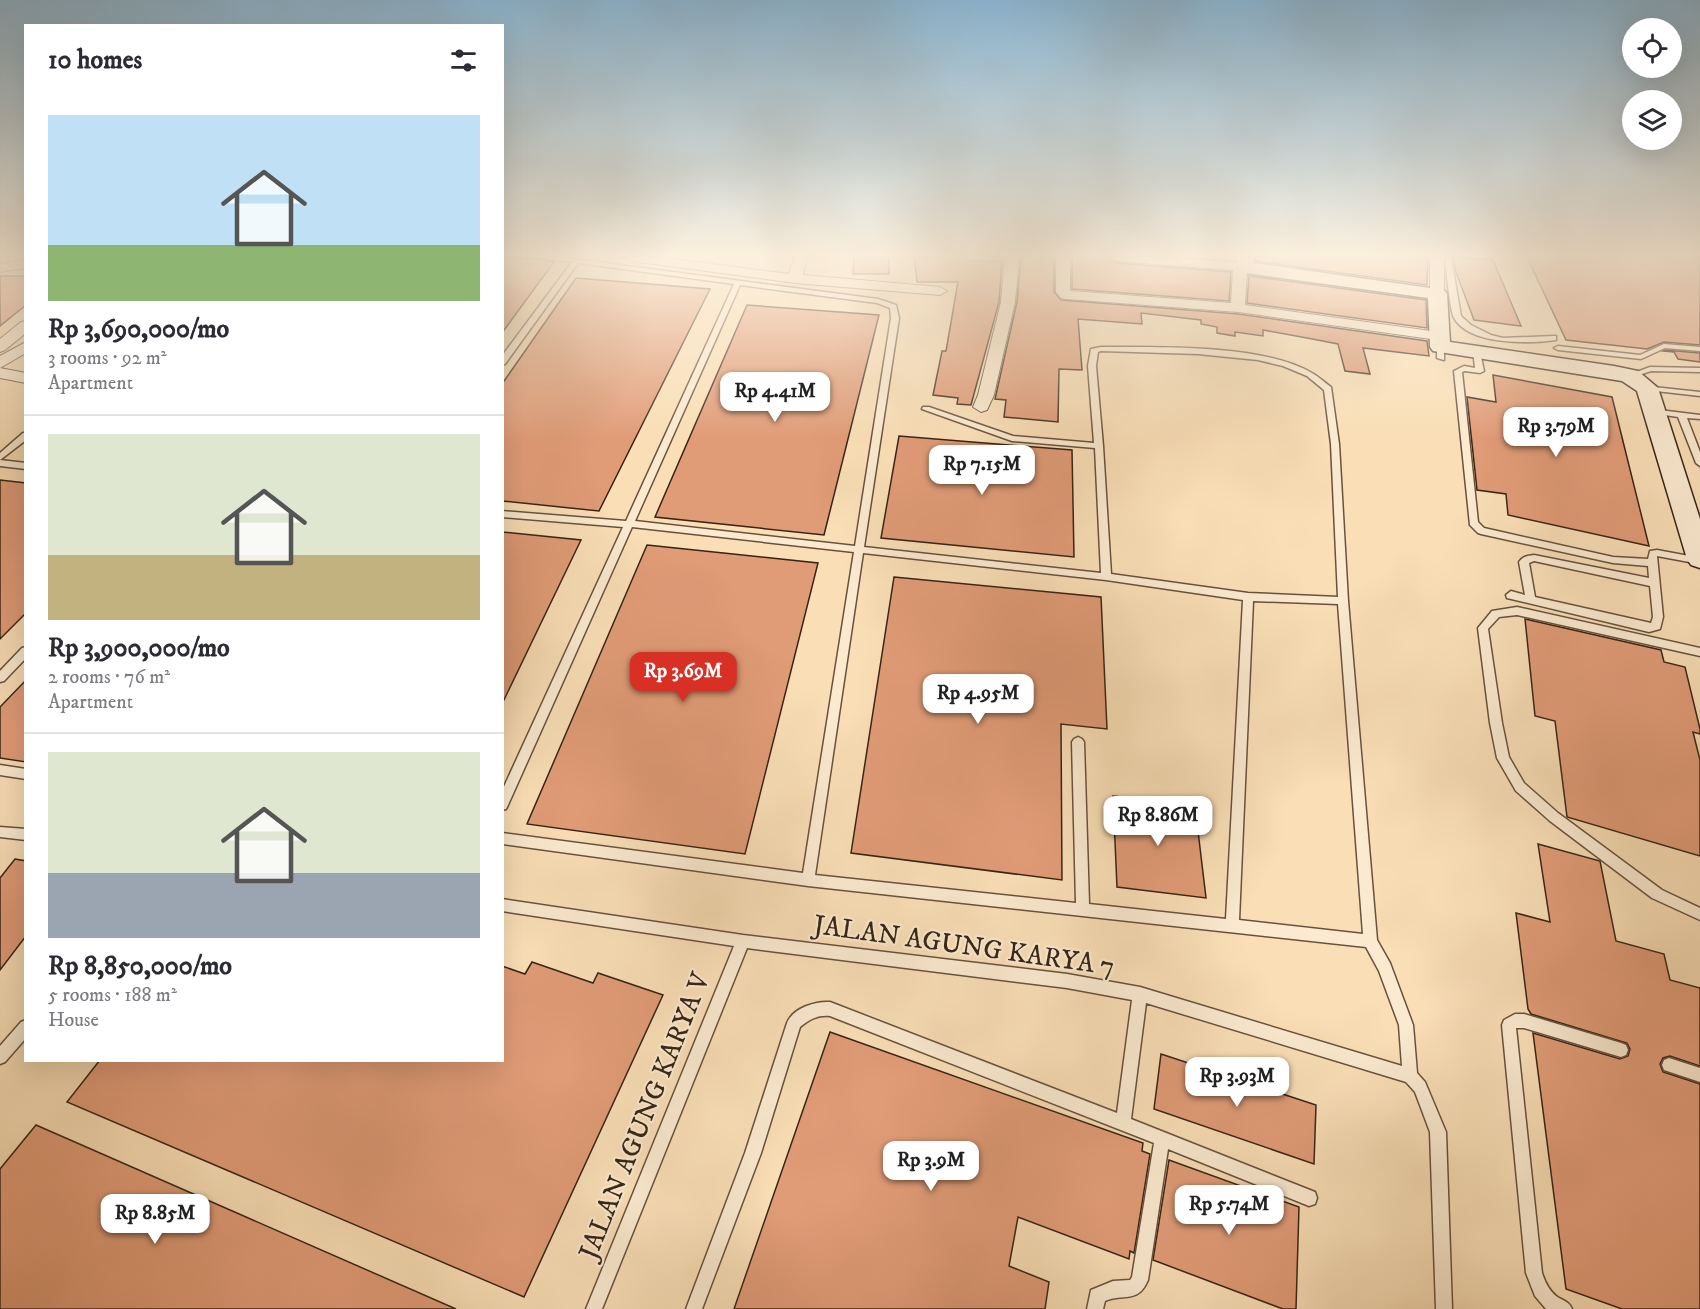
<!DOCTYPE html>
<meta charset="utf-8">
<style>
:root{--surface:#fff;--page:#f2f2f3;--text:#2b2b33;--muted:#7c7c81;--line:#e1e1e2;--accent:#d93025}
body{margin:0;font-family:"IM FELL DW Pica",serif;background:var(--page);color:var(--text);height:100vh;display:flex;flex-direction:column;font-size:22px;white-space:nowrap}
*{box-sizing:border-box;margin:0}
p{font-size:20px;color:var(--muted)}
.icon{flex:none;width:33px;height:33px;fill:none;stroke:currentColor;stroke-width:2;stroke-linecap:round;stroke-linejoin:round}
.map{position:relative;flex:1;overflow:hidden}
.panel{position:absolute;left:24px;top:24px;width:480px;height:1038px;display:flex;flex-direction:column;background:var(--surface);border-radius:0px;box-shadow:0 6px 24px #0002}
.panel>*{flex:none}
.buttons{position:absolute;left:1622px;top:18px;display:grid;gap:12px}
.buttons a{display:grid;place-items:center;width:60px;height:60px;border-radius:50%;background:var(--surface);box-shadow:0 6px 24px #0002;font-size:30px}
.price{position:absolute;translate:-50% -51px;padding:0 14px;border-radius:12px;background:#fff;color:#222;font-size:20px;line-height:39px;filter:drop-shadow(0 2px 3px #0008)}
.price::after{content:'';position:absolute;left:50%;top:36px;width:18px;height:14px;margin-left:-9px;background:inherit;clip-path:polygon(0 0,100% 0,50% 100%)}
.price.active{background:var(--accent);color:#fff}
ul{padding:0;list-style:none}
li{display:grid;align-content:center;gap:12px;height:318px;padding:0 24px}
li+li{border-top:2px solid var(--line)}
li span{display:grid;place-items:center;height:186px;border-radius:0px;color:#555}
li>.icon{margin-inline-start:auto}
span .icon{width:108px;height:108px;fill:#fffc;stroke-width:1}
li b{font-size:26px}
h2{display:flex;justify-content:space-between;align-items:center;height:72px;padding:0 24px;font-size:26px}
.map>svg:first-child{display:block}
.building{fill:#e09b77;stroke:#372415;stroke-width:1.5}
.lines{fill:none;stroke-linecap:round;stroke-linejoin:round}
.lane-casing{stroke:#68523d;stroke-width:3}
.street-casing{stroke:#68523d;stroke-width:2}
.secondary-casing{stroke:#372415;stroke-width:3}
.lane{fill:#fbead0;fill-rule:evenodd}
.street{fill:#fbead0;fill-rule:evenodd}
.secondary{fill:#fbead0;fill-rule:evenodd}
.labels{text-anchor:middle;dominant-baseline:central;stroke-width:4.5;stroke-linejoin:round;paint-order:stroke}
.near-street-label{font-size:27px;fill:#372415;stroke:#fbead0}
</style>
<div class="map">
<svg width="1700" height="1309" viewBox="0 0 1700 1309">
<rect width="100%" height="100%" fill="#f9deb6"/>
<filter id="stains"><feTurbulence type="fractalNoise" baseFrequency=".00333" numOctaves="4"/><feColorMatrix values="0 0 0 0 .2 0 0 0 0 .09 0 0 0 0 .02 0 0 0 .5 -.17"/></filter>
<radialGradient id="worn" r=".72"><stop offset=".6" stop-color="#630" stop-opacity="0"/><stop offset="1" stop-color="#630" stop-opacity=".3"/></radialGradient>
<!-- building -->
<g class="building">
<path d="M502,257L543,259L554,262L502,333Z"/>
<path d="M854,257L889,258V274H853Z"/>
<path d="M914,257H968V261H1002L999,302L971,405L957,404L958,398L933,395L942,351H946L958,282H917Z"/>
<path d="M1021,257H1054V292L1061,300L1238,314L1427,341L1429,356L1363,348L1370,374L1345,371L1338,344L1307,338L1263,330V336L1235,332V336L1217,333V327L1201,324V320L1141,313L1142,324L1078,319L1082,370L1059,369L1058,422L1004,417L1006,400L995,399L1017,302Z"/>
<path d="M1072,257H1107L1116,263L1231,272L1229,301L1072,289Z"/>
<path d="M1255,257H1428L1427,285L1256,261Z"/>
<path d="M1453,257L1493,260L1521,326L1474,320L1456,272Z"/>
<path d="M1527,257H1700V345L1664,342L1647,349L1566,340Z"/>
<path d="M0,276H26V305L0,326Z"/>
<path d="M1249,276L1426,300L1427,328L1247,303Z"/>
<path d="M576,278L710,289L599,511L502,501V384Z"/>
<path d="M747,305L879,315L824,535L655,517Z"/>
<path d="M1665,350L1700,353V362L1678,359L1674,352L1663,351Z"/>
<path d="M1493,375L1612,397L1649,546L1508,515L1506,494L1477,490L1467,397L1496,402Z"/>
<path d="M899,436L1072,450L1074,557L881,538Z"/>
<path d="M0,480L26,483V613L0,639Z"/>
<path d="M502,532L581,540L502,704Z"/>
<path d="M647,545L818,563L745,854L527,824Z"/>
<path d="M894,577L1101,597L1107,729L1061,724L1062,880L851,853Z"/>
<path d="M1525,619L1661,650L1664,662L1685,667L1700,729V734L1693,732L1700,760V856L1567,817L1555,721L1535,716Z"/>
<path d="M26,680V762L0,758V707Z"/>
<path d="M1113,796L1195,806L1206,898L1117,887Z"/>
<path d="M1538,844L1600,861L1616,941L1664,954L1670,980L1700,988V1066L1670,1056L1663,1058L1660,1064L1663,1072L1700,1084V1309H1622L1566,1289L1533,1033L1620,1059L1628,1056L1630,1049L1627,1043L1531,1014L1528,1009L1516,913L1550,922Z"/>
<path d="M15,859L26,861V936L0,970V878Z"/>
<path d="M532,962L593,983L598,973L663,995L524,1297L67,1102L100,1060H502V966L525,974Z"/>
<path d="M830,1032L1143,1143L1142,1151L1150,1154L1134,1253L1130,1251L1129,1259L1018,1217L1009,1266L1049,1282L1045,1309H734Z"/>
<path d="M1161,1054L1316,1105L1314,1164L1154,1109Z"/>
<path d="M36,1125L456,1309H0V1169Z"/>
<path d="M1169,1160L1299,1207L1296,1309H1283L1153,1260Z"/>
</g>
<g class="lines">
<defs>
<g id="lane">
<path d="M544,257H559L878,299L896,305L899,318L864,547L1101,573L1095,448L1012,441L922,409L923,407H929L1013,436L1094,443L1088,366L1091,349L1101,347C1157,347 1264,344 1312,373C1319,377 1325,383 1331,387L1339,444L1348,601L1377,940L1390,963L1413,1025L1417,1073L1425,1082L1446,1132L1452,1309H1436L1430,1132L1415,1092L1406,1082L1146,1003L1131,1119L1315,1192L1317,1198L1315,1204L1309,1206L1168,1149L1148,1280C1138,1304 1124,1293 1105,1301L1103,1309H1087L1091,1290L1113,1281L1130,1280L1132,1277L1154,1143L830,1016C817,1015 810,1019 800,1027L761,1153L702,1309H686L745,1153L787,1023C793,1008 815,1001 830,1002L1117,1113L1132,1000L1067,988L747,948L602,1309H586L734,946L502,911V899L743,935L1067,974L1140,987L1402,1066L1399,1025L1379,971L1366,947L808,886L502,844V833L803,873L854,552L632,527L508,805L506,809L502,810V791L623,527L502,517V511L626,521L734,284L578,263L505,364H502V356L572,262L547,259ZM740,285L877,303L890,308L891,318L855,546L635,521ZM1101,351L1198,354L1258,360L1283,366L1307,376L1324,390L1331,444L1338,597L1248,593L1111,574L1103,446L1096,366L1098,352ZM863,553L1106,580L1243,600L1226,919L1089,904L1084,742L1082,739L1078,737L1074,739L1072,742L1076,903L815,875ZM1253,601L1338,604L1363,934L1239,920Z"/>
<path d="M1445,257H1451L1461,316L1471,325L1491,335L1503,338L1553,336H1556V340C1529,344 1469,345 1454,318C1450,311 1446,268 1445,257Z"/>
<path d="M1664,344L1700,347V351L1665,348L1641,359L1558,350L1554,348L1558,346L1640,355Z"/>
<path d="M1437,345L1444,347V360L1437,358Z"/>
<path d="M1473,350L1480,352L1484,371L1480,373L1465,371L1462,372L1478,522L1484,528L1613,557L1648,559L1650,551L1657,550L1700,558V564L1657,556L1663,617L1660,629L1649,632L1507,598L1506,595L1511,591L1525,595L1519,562C1523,556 1527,556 1534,555L1649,578L1648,566L1613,563L1481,534L1478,533L1470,525L1454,371L1464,366L1475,368ZM1534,561L1650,586L1653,617L1651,623L1535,597L1529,563Z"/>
<path d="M1650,367L1700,368V372L1651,371L1630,378L1626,376Z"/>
<path d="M1644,386L1700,392V396L1647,390L1643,388Z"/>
<path d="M1651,409L1700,415V419L1687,418L1700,452V466L1696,463L1678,417L1651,413Z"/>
<path d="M23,433H26V440L0,460V453Z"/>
<path d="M0,460L26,463V469L0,466Z"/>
<path d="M1517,607L1700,648V656L1517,615L1499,617L1488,629L1502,723L1509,757L1524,783L1558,813L1662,890L1700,908V920L1652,898L1550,821L1516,791L1497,758L1490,723L1478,628L1492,611Z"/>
<path d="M26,647V658L4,681L0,682V671L22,648Z"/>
<path d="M0,765L26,769V779L0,775Z"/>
<path d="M0,827L26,829V840L0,837Z"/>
<path d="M1515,1014H1524L1621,1043L1626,1045L1628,1050L1626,1055L1621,1057L1524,1028H1516L1542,1273C1545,1282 1549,1290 1556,1296C1563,1301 1569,1301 1572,1309H1546L1535,1296L1526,1273L1502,1025L1504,1020Z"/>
<path d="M26,1020V1038L5,1062L0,1064V1046L21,1022Z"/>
<path d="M1669,1058L1700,1068V1082L1664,1070L1662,1065L1664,1060Z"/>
</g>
<g id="street">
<path d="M624,257H658L789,274L794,257H806L803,275L940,287L947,291L940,295L795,283L631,261Z"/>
<path d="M1005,257H1019L1015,302L994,395L987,410L981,412L973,407L978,395L1001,302Z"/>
<path d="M1056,257H1070V291L1231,303L1233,270L1116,261L1109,257H1162L1245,263L1252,267L1247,271L1245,305L1438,332L1445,336L1438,340L1238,312L1066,299L1061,298L1056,292Z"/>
<path d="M1430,257H1444V294L1437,298L1430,294Z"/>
<path d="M26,260V268L0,272V264Z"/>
<path d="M26,321V333L5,350L0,352V339L21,322Z"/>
<path d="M26,342V353L0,368V356Z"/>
<path d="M0,368L26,373V383L0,378Z"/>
</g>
<path id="secondary" d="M1235,257H1253L1254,263L1444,290L1447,294L1450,342L1614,366L1638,371L1658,388L1700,519V568L1691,565L1687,559L1637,391L1622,381L1433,351L1430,347L1428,298L1245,273L1238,271Z"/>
</defs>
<!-- lane casing -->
<use href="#lane" class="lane-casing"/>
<!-- street casing -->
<use href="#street" class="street-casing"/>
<!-- secondary casing -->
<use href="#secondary" class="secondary-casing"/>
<!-- lane -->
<use href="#lane" class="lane"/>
<!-- street -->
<use href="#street" class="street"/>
<!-- secondary -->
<use href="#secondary" class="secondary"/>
</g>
<!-- sky -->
<linearGradient id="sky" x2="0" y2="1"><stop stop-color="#8bb7d4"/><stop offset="0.58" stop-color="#fcf0de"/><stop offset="1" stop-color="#fcf0de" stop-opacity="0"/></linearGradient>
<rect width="1700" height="440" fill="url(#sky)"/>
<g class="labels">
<!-- near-street labels -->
<g class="near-street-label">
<text transform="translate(964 946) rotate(8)">JALAN AGUNG KARYA 7</text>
<text transform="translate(645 1116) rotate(-68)">JALAN AGUNG KARYA V</text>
</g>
</g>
<rect width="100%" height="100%" filter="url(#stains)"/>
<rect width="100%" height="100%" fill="url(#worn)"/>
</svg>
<div class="buttons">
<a><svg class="icon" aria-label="locate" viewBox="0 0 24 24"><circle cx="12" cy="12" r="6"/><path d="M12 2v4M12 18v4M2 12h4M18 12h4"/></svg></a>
<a><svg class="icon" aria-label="layers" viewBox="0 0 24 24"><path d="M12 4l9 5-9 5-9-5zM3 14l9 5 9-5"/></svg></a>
</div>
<b class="price" style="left:775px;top:423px">Rp 4.41M</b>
<b class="price" style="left:1556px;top:458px">Rp 3.79M</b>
<b class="price" style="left:982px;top:496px">Rp 7.15M</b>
<b class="price active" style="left:683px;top:703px">Rp 3.69M</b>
<b class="price" style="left:978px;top:725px">Rp 4.95M</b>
<b class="price" style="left:1158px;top:847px">Rp 8.86M</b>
<b class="price" style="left:1237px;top:1108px">Rp 3.93M</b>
<b class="price" style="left:931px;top:1192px">Rp 3.9M</b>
<b class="price" style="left:1229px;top:1236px">Rp 5.74M</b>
<b class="price" style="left:155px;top:1245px">Rp 8.85M</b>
<section class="panel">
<h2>10 homes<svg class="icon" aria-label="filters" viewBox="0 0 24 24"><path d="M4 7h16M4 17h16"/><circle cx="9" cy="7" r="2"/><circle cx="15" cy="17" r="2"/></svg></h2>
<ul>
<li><span style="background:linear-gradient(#bfe0f5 70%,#8fb573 0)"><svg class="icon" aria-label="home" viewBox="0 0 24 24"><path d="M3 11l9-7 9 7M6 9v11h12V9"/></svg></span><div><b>Rp 3,690,000/mo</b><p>3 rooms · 92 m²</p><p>Apartment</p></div></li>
<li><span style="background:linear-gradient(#dfe7d0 65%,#c2b280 0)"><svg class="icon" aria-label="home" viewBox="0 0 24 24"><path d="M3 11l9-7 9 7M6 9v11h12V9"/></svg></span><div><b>Rp 3,900,000/mo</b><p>2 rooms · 76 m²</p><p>Apartment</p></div></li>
<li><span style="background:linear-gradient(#dfe7d0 65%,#9aa5b1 0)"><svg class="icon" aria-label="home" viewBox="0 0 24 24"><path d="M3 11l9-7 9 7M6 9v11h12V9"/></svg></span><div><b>Rp 8,850,000/mo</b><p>5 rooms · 188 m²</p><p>House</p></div></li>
</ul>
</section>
</div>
